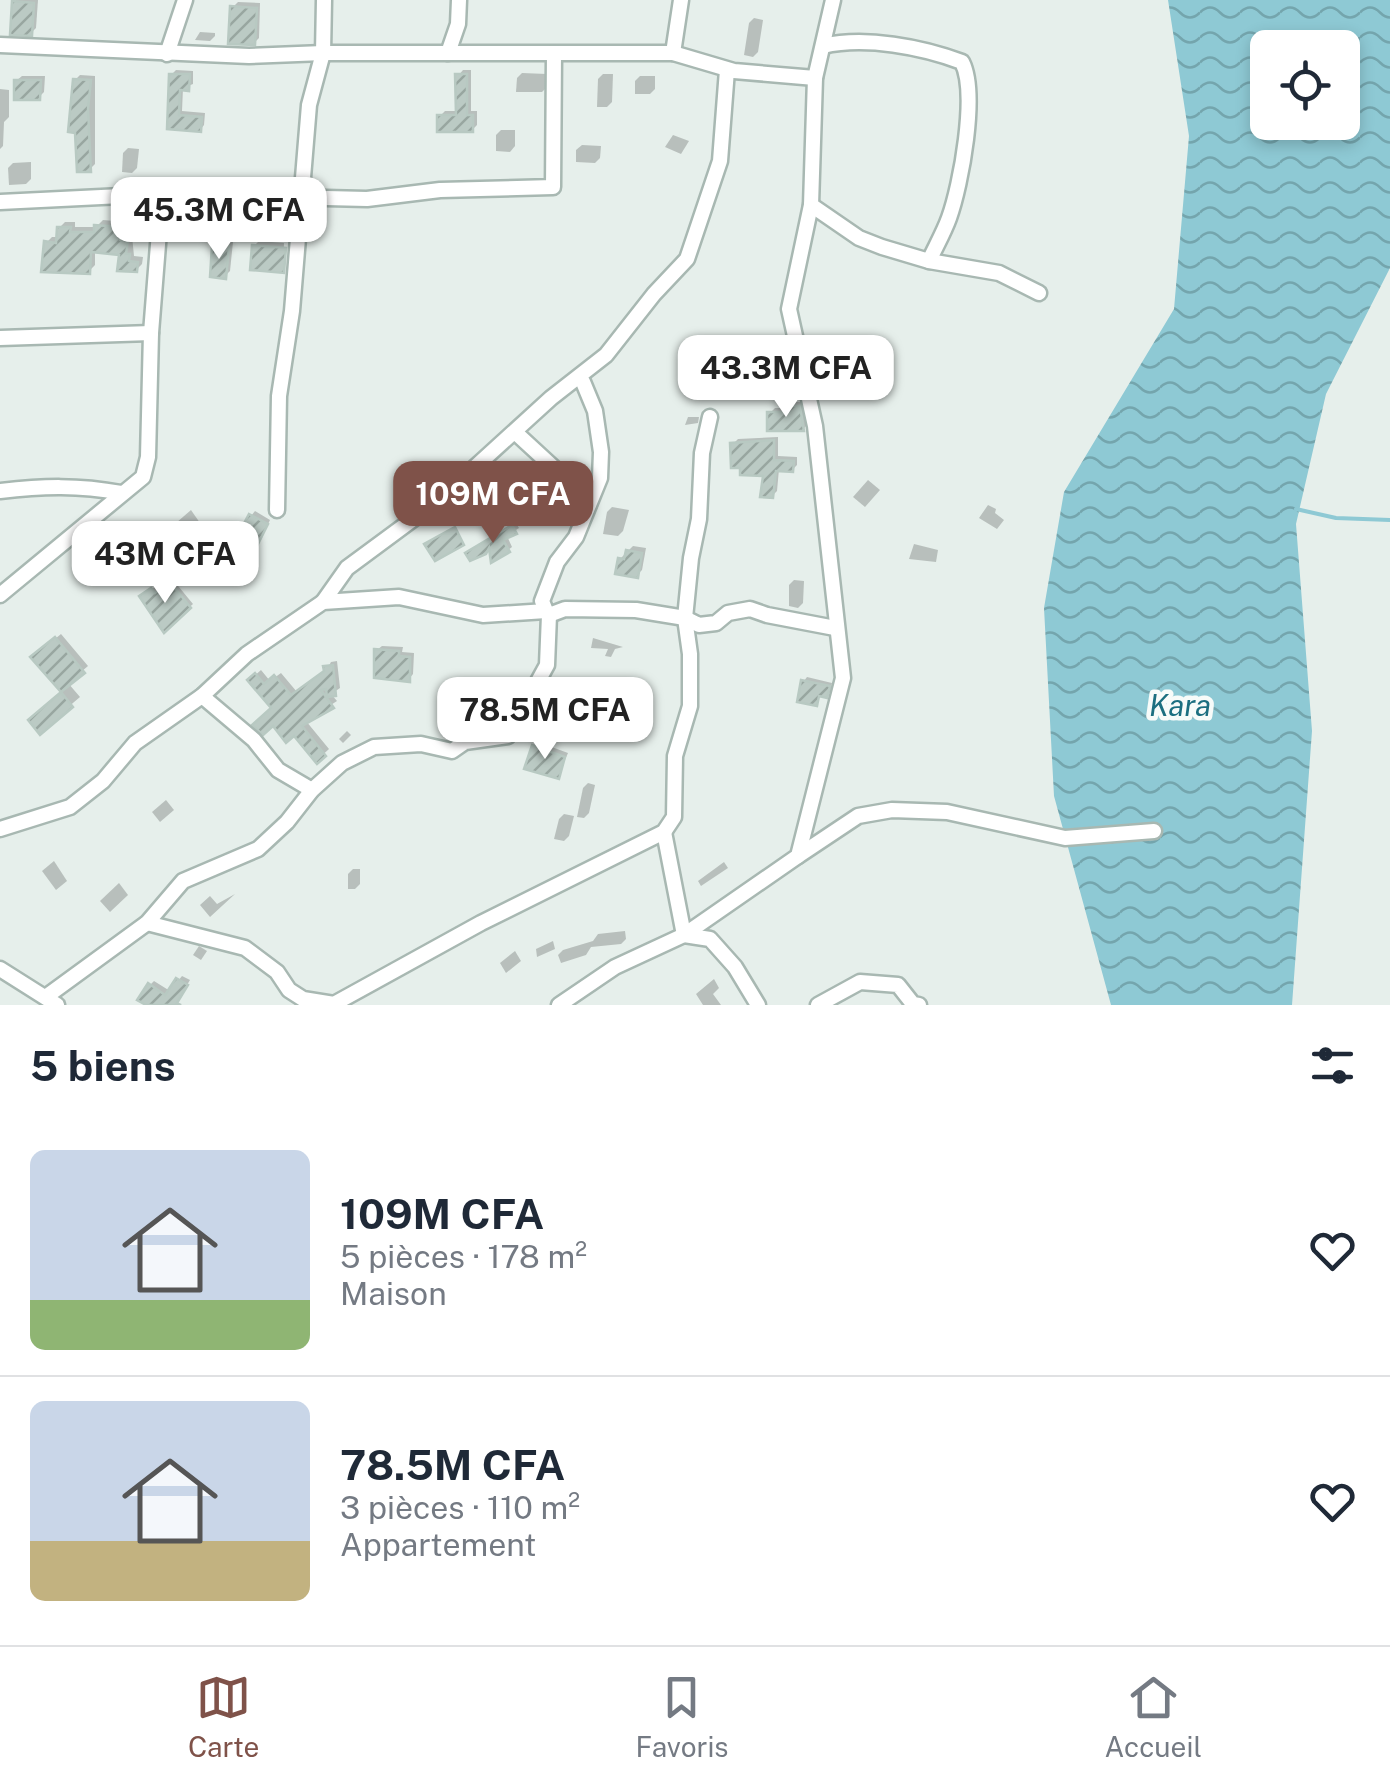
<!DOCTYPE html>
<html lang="fr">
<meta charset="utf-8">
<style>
:root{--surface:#fff;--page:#f2f2f3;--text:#1f2937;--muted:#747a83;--line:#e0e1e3;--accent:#7f5249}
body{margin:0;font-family:"Public Sans",sans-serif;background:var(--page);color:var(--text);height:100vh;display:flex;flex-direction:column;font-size:38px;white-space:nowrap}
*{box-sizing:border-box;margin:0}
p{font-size:32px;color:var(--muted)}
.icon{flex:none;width:55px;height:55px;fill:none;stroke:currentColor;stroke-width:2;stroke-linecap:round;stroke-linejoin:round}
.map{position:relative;height:1005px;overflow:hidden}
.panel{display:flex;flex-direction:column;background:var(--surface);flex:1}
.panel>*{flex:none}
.fabs{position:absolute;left:1250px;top:30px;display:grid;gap:20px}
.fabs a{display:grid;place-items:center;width:110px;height:110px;border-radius:15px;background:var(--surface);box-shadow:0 5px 15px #0003;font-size:50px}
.price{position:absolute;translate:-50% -85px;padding:0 22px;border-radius:20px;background:#fff;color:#222;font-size:32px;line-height:65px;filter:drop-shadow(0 2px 5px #0008)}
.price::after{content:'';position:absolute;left:50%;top:60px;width:30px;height:22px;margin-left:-15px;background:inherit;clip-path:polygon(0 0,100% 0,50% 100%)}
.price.active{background:var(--accent);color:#fff}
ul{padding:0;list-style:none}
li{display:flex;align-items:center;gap:30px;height:250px;padding:0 30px}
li+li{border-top:2px solid var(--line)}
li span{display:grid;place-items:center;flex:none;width:280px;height:200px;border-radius:15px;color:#555}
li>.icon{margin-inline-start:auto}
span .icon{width:120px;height:120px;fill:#fffc;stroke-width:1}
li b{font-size:42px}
h2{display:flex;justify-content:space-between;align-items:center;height:120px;padding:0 30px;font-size:42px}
.menu{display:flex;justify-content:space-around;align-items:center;height:140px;border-top:2px solid var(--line);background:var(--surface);font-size:28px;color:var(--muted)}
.menu a{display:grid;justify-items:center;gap:5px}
.menu .active{color:var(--accent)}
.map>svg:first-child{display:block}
.water{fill:url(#water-waves);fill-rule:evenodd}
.shadow{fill:#0003}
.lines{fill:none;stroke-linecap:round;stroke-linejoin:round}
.stream{stroke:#8ec9d4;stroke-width:4}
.building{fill:url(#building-hatch);stroke:#b8c9c2;stroke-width:2.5}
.minor-casing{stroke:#a8b8b2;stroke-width:19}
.minor{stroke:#fff;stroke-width:14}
.labels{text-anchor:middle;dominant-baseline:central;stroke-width:9;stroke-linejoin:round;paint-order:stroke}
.water-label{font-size:30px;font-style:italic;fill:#1c6f80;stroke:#f7fbf9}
</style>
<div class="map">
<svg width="1390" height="1005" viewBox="0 0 1390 1005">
<defs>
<pattern id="water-waves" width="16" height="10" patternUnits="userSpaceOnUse" patternTransform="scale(2.5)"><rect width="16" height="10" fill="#8ec9d4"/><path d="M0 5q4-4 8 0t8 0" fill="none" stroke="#74a5ad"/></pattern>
<pattern id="building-hatch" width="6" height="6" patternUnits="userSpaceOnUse" patternTransform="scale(2.5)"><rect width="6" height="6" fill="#bbcac4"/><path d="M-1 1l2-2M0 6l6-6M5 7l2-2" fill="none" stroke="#98a6a0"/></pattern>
</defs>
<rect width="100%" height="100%" fill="#e6efeb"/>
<!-- water -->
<path class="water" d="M1168,0H1390V268L1326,394L1296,524L1312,731L1292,1005H1111L1054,796L1044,608L1064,492L1174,309L1189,136ZM1268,48H1342V122H1268Z"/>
<!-- shadow -->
<g class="shadow">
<path d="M16,0H38L36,28L31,33L14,2Z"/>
<path d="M238,2L260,3L259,38L254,43L233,7Z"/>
<path d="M754,18L763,20L758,52L753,57L744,55L749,23Z"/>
<path d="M200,32L215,33V36L210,41L195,40Z"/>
<path d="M176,70L193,71V84L183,88L182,111L205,113L204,125L200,130L170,127L171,75Z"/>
<path d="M463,70H471V111H477V125L472,130L440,116L445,111H458V76Z"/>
<path d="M522,73L547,74V87L542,92H516L517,78Z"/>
<path d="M603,74H613L612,102L607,107H597L598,79Z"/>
<path d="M80,75L95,76V164L90,169L75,80Z"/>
<path d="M22,76H45L44,92L39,97L16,81Z"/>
<path d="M640,76H655V89L650,94H635V81Z"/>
<path d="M0,89L9,90V117L4,122L3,146L0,149Z"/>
<path d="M501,130H515V146L510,152L496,151V135Z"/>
<path d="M673,135L689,141L681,154L665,147Z"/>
<path d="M582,145L601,146L600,158L595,163L576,162V150Z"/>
<path d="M128,148L139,149L137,168L132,173L122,172L123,153Z"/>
<path d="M31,162V179L26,184L9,185L8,168L13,163Z"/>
<path d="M103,220L126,222L125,235L132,236L134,256L143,257L142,264L136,270L120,268L122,253L95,250V265L89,271L46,243L52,237H59V228L65,222H75V227H96Z"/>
<path d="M187,221L217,224L216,235L211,240L182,238V227Z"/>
<path d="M220,241L233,242L230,271L225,276L215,246Z"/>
<path d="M259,241L284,243L283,270L254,246Z"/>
<path d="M795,402H804L808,424L803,429L770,413L775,408H789Z"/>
<path d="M688,417H699L698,423L685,425Z"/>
<path d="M778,437V456L797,457V465L792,470L779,469L777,491L772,496L766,473L743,465L733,444L738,439Z"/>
<path d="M486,475L500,496L487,506L473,486Z"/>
<path d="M868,480L880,490L865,507L853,497Z"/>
<path d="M559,498L564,509L544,522L539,510Z"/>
<path d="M988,505L996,509L995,513L1004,520L997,529L979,518Z"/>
<path d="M612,507L629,510L623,531L618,536L603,534L607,512Z"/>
<path d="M191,510L200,523L185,535L176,523Z"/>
<path d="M255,511L270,520L261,539L251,534V516Z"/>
<path d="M516,523L519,528L507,536L512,547L508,550L491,546L472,549Z"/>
<path d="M914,544L938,550L936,562L909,559Z"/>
<path d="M633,546L646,548L642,570L637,575L620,559Z"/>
<path d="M794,580L804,581L803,603L798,608L789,606V585Z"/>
<path d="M174,581L193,604L164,630L145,594L155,587L159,592Z"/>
<path d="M61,634L88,666L68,683L80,697L40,731L39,712L63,691L33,657Z"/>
<path d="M593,638L623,647L615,649L611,657L605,656L608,649L591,648Z"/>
<path d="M382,646L403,647L402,652L414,653L413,674L409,679L377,650Z"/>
<path d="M337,661L340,688L331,694L337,701L306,721L329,749L317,760L250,680L261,670L270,681L281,673L297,692L326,671L331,662Z"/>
<path d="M807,677L832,683L830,692L826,696L821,694L816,703L804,681Z"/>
<path d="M347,731L351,735L343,743L339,739Z"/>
<path d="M538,742L568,753L558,776L534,747Z"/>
<path d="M588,783L595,785L589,813L584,818L577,817L583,788Z"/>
<path d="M166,800L174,810L160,822L152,812Z"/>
<path d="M564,814L574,816L569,836L564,841L554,839L559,819Z"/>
<path d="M54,861L67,881L56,890L42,871Z"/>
<path d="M724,862L728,868L701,886L698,881Z"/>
<path d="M353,869H360V884L355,889H348V874Z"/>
<path d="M119,883L128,895L110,912L100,901Z"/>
<path d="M235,894L210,917L200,905L210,896L217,904Z"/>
<path d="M625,931L626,939L621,944L591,947L586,955L561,963L558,955L563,950L593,941L598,934Z"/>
<path d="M553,941L555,949L537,957L536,949Z"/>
<path d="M199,946L207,951L201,960L193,955Z"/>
<path d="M515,951L521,961L506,973L500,963Z"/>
<path d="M182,976L190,980L175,1005H150V985L154,981L170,991Z"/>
<path d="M714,979L719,988L713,994L721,1005H703L696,994Z"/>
</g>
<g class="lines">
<!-- stream -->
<path class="stream" d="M1296,509L1336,518L1390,520"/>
</g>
<!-- building -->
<g class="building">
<path d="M12,1L34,3L32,36L10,35Z"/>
<path d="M230,6L257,8L255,45L228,44Z"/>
<path d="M169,74H190L189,91L180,90L179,115L202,117L201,132L167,129Z"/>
<path d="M455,74H467V115H473V132H437V115H456Z"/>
<path d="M73,79L91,80L88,109L91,172H77L75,133L68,132Z"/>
<path d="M14,80H41L40,100H14Z"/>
<path d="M94,225L121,227L120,240L128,241L126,254H130L129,261L138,262L137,272L117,271L119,255L91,252L90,274L41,272L44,241L56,243L57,227H71L70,232H94Z"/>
<path d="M212,245L229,246L226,279L210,277Z"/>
<path d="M252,245L286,248L284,273L250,270Z"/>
<path d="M788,406H800L804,431H767V412H788Z"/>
<path d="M774,440V460L794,461L793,472L776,471L773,498L760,497L763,476L740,475V468H731L730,443Z"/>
<path d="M249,514L268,524L257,546L247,556L237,545L247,535L240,531Z"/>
<path d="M512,525L517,534L503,540L510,552L491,563L489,548L486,554L470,561L465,553Z"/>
<path d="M455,527L464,545L435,561L424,544Z"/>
<path d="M626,550L642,553L638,578L615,574L618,558L624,559Z"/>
<path d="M170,582L191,608L164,633L139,596L151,588L155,593Z"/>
<path d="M55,637L85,673L61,692L30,657Z"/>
<path d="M374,649L399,651V656L410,657V682L374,678Z"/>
<path d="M333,665L336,696L327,697L326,689L321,690L334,708L302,726L326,756L317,764L294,736L286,743L273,726L263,735L252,725L271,708L247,680L255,673L264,684L274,675L291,695L324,671L323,666Z"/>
<path d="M801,680L830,686L827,698L819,696L817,706L797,702Z"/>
<path d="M61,692L73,707L40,735L28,720Z"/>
<path d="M532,745L565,757L559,779L524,769Z"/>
<path d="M176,978L188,985L177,1003L181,1005H146L137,1000L148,983L165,995Z"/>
</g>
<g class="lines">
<defs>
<g id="minor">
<path d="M0,45L249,56L323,53H673L734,71L815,78"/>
<path d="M823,46C865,36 922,47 962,62C978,93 961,185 949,218C944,232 936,246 929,261"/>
<path d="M448,53L458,24L459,0"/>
<path d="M673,53L681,0"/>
<path d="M167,54L185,0"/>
<path d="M0,202L162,194L367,199L440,190L553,187L554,54"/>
<path d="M811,205L859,238L882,247L929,261L999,273L1039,293"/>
<path d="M0,338L151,333"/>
<path d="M516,433L567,480L578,482L583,491L581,496L589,504"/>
<path d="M0,491C43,486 79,485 121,493"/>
<path d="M277,510L279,396L292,311L309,105L323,53L324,0"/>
<path d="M0,595L143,477L148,457L151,333L162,194"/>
<path d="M323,602L347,568L439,500L551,398L606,355L654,294L687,259L720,161L727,70"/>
<path d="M546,611L542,601L557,562L576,537L600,478L601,452L595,411L583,382L578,378"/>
<path d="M202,696L254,740L278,770L312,790"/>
<path d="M0,829L70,807L103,781L135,743L202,696L247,654L323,602L399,597L483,615L546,611L549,615L565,609L636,610L685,618L699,625L716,623L728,613L750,609L767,615L835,628"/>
<path d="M664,832L684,935"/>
<path d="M798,856L858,816L892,810L947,812L1065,838L1154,831"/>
<path d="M147,923L245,948L277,972L289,990L303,999L334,1004L481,923L664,832L674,817L675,756L690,706V654L685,618L691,558L699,519L702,453L710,417"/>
<path d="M684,935L710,939L735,967L758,1005"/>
<path d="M0,969L57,1005"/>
<path d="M47,996L147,923L183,881L258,849L287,822L312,790L342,763L374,747L421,744L452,751L465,742L508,736L547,665L549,615"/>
<path d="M559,1005L615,967L684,935L798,856L843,678L815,426L789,309L811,205L815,78L833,0"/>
<path d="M818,1005L860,982L898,985L913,1004L919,1005"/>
</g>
</defs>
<!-- minor casing -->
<use href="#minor" class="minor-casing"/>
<!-- minor -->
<use href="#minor" class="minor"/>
</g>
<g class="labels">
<!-- water labels -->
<g class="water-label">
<text x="1180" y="705">Kara</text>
</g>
</g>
</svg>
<div class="fabs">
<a><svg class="icon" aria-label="locate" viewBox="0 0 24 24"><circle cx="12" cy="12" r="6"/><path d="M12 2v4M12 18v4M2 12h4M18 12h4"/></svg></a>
</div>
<b class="price" style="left:219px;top:262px">45.3M CFA</b>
<b class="price" style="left:786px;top:420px">43.3M CFA</b>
<b class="price active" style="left:493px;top:546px">109M CFA</b>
<b class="price" style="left:165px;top:606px">43M CFA</b>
<b class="price" style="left:545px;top:762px">78.5M CFA</b>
</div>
<section class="panel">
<h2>5 biens<svg class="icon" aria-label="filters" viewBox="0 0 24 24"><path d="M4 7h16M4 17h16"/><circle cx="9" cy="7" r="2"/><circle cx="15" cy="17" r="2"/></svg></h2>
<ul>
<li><span style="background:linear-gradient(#c9d6e8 75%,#8fb573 0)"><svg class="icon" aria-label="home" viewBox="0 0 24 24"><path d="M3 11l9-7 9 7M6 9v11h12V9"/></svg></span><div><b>109M CFA</b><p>5 pièces · 178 m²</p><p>Maison</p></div><svg class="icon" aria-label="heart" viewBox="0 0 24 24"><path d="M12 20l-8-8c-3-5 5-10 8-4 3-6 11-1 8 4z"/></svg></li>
<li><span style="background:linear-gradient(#c9d6e8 70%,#c2b280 0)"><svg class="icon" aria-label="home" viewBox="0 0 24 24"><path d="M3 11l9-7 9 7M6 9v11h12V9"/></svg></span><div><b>78.5M CFA</b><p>3 pièces · 110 m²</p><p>Appartement</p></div><svg class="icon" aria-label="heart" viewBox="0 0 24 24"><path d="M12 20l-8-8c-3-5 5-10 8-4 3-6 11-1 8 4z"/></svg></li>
</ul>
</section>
<nav class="menu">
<a class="active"><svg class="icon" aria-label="map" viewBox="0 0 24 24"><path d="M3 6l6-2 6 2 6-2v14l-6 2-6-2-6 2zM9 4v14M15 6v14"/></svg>Carte</a>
<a><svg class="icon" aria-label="saved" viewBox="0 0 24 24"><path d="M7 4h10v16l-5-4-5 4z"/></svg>Favoris</a>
<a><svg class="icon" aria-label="home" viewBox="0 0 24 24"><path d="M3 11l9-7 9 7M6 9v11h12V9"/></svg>Accueil</a>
</nav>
